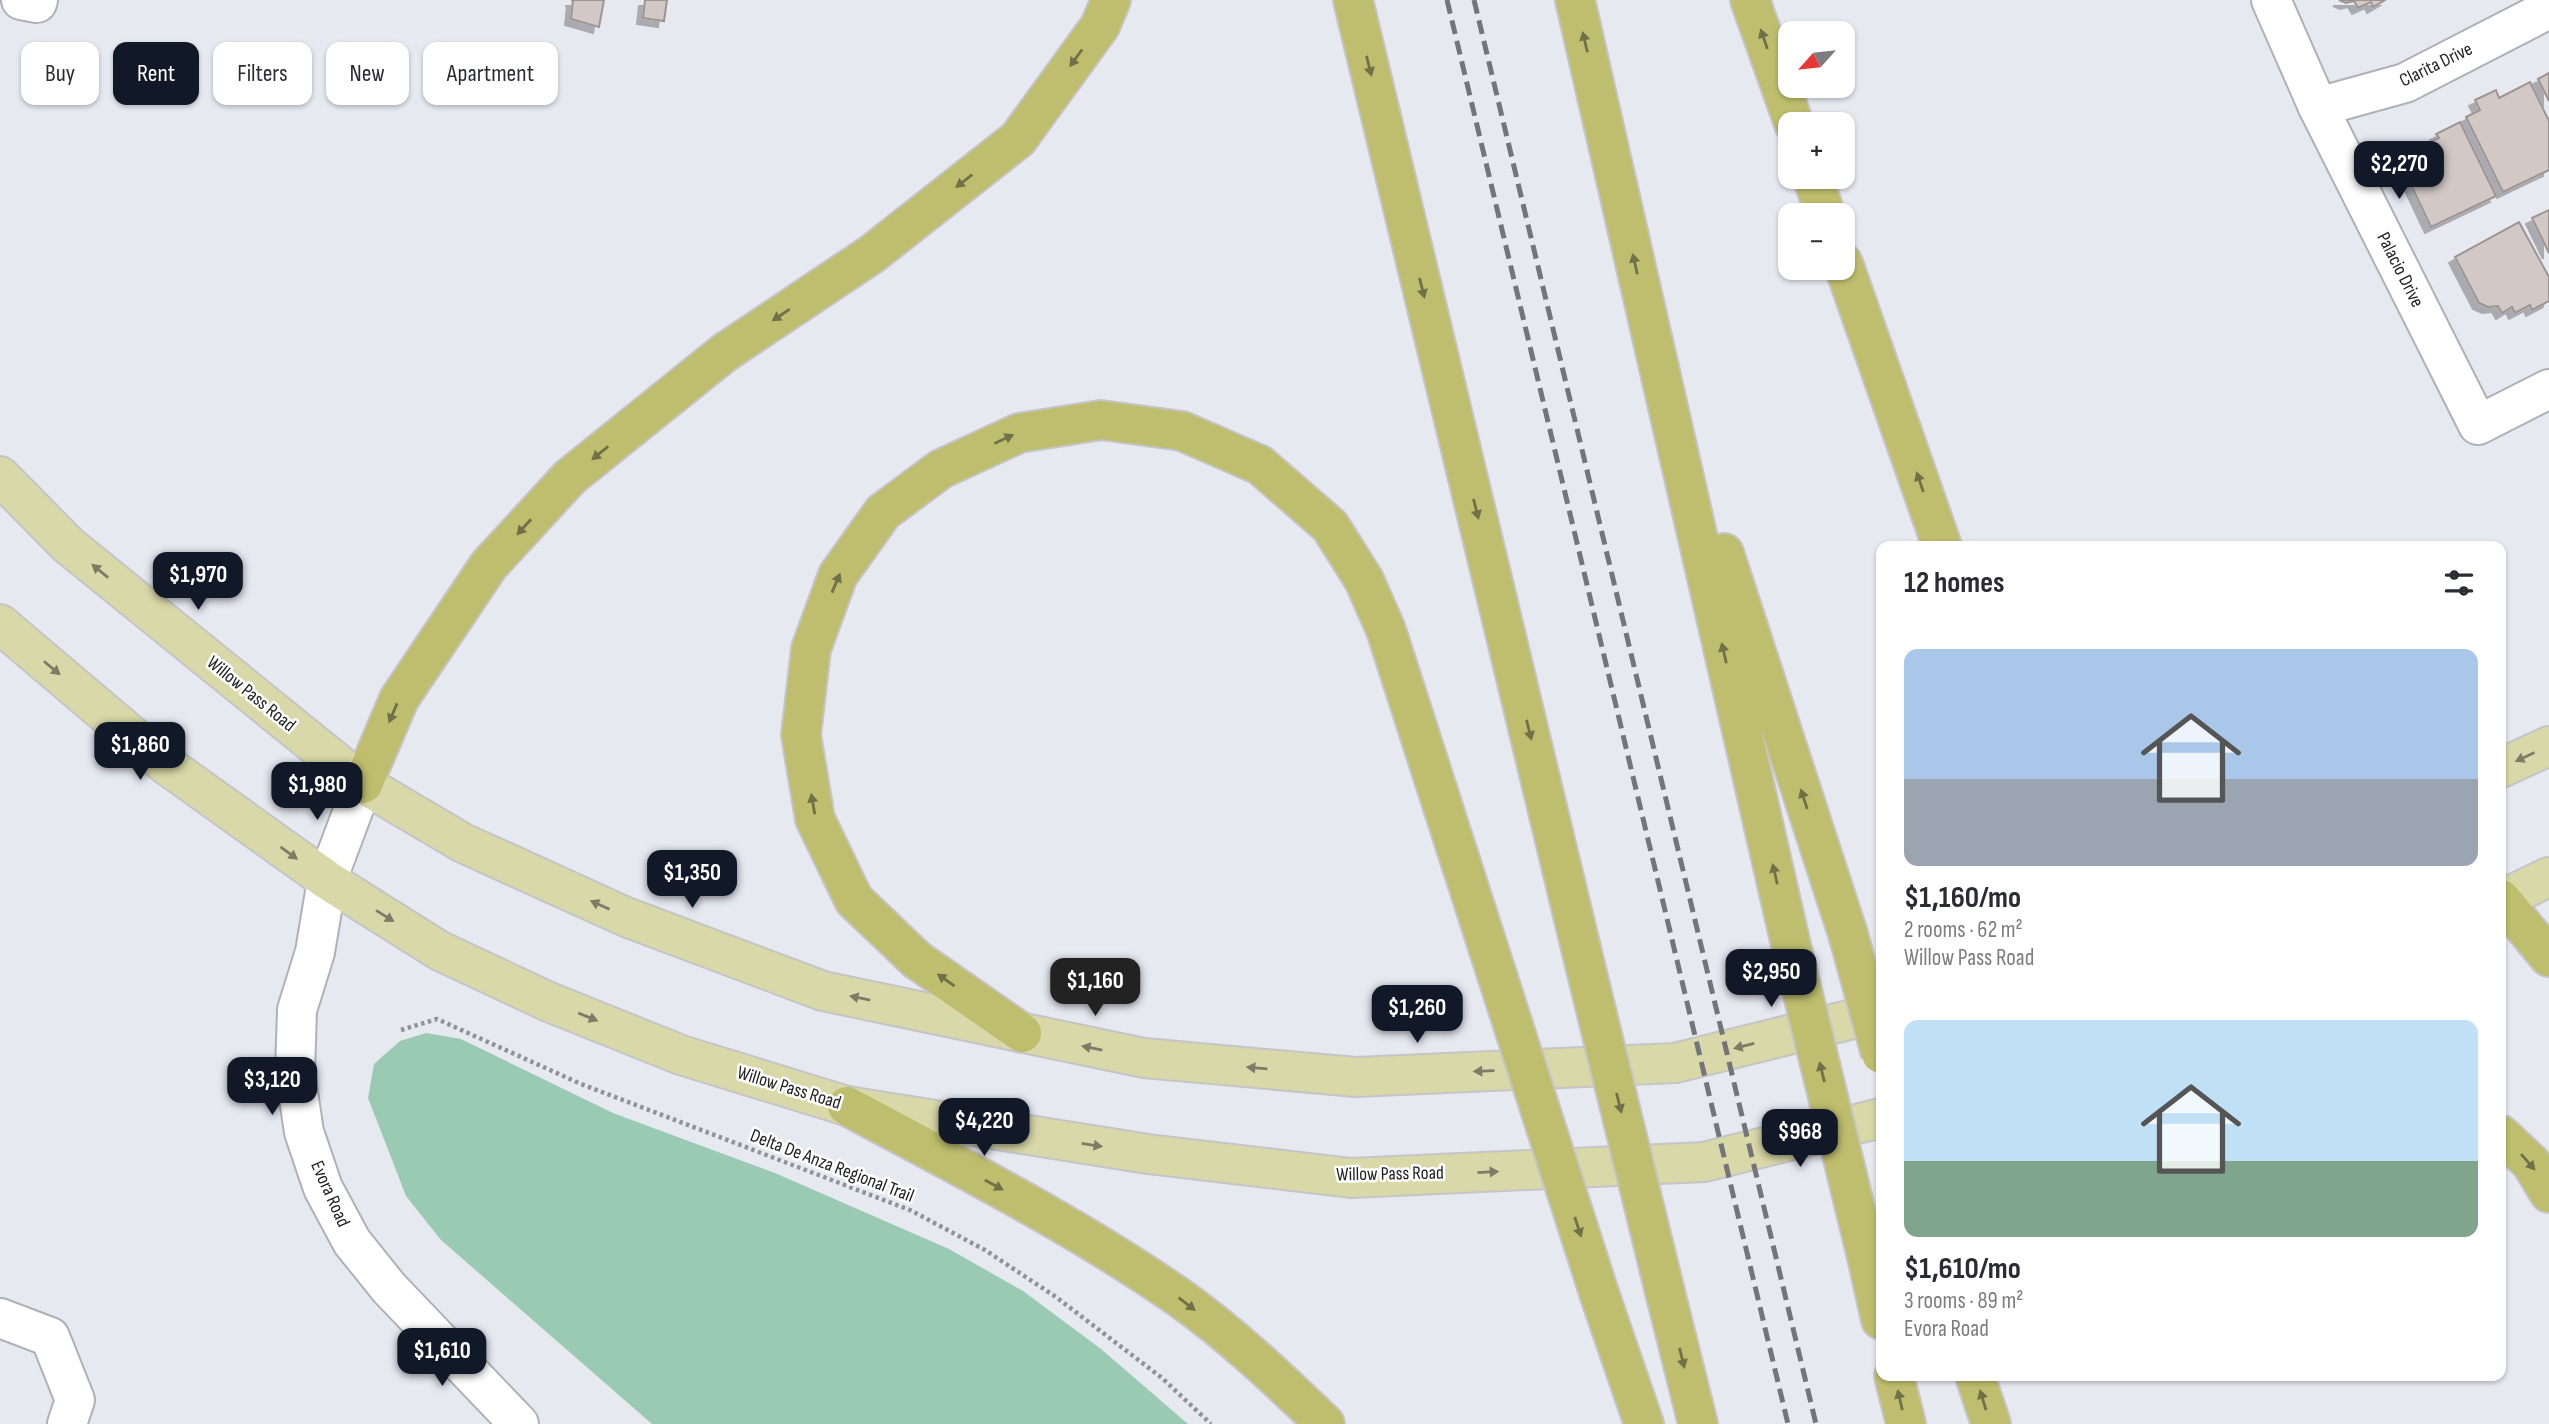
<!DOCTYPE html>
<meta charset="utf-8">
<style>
:root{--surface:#fff;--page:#f7f7f7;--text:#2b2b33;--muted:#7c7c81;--accent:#111827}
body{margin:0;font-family:"Sofia Sans Condensed",sans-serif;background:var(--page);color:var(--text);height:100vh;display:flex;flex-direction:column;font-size:26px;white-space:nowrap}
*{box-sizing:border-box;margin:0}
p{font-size:23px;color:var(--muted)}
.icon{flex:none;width:38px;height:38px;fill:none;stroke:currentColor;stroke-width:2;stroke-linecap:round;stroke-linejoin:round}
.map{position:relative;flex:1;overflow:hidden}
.panel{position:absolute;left:1876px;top:541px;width:630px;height:840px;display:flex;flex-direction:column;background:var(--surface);border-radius:14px;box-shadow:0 2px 5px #0004}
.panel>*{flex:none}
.guide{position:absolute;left:21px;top:42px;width:665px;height:63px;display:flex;gap:14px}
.needle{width:46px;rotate:243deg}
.controls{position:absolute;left:1778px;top:21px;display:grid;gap:14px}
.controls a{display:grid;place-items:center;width:77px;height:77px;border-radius:14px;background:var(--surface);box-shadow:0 2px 5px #0004;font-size:35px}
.price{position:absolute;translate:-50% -60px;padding:0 16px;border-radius:14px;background:var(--accent);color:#fff;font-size:23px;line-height:46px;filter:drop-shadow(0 2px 4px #0008)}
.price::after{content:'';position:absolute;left:50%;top:42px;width:21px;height:16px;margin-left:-10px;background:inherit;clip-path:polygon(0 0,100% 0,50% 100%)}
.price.active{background:#222;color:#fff}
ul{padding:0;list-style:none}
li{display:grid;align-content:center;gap:14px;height:371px;padding:0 28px}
li span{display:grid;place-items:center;height:217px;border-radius:14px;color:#555}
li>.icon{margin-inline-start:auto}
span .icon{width:126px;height:126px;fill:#fffc;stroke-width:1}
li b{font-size:30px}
h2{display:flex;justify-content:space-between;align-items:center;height:84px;padding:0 28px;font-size:30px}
.chip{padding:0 24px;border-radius:14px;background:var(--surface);box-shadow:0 2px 5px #0004;font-size:24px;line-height:63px}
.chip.active{background:var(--accent);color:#fff}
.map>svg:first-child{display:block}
.green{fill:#9bcab2}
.building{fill:#d2c9c6;stroke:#9e9592;stroke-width:2;filter:url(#shadow)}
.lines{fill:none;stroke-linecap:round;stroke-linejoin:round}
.minor-casing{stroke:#afb1b8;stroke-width:42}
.major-casing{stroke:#c5c5c6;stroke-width:42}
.highway-casing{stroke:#c5c5c6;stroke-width:42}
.path{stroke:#919298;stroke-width:4.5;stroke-dasharray:3.5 3.5;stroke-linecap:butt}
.minor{stroke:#fff;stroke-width:38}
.major{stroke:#d9d8a8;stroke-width:38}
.highway{stroke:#bfbe6e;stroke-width:38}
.rail{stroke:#74757a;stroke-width:5;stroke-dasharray:14 7;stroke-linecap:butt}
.highway-bridge-casing{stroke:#c5c5c6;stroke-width:42;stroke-linecap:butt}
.highway-bridge{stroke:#bfbe6e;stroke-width:38}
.oneway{fill:#707049}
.oneway2{fill:#7d7c66}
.labels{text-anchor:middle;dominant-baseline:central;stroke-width:5;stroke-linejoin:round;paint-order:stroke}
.street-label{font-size:19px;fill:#212124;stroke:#fff}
</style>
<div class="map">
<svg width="2549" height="1424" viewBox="0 0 2549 1424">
<defs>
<filter id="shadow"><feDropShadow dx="-6" dy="6" stdDeviation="0" flood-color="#0004"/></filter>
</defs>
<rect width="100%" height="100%" fill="#e7e9f1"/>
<!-- green -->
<path class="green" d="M426,1033L461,1039L613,1113L775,1173L949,1249L1023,1291L1101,1349L1188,1424H652L441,1240L406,1196L368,1098L374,1064L400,1041Z"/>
<!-- building -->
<g class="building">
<path d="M571,0H604L599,27L571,19L573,0Z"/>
<path d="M645,0H667L664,21L643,18Z"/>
<path d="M2339,0H2385L2373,7L2371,2L2358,8L2354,1L2346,3Z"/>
<path d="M2549,73V101L2538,79Z"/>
<path d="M2530,82L2549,121V170L2503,192L2466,117L2480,110L2475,100L2496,90L2499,98Z"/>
<path d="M2460,122L2496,196L2431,227L2403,168L2415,162L2411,152L2439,138L2436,134Z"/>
<path d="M2549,210V253L2532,218Z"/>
<path d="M2519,222L2549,277V301L2532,310L2530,305L2515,313L2512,307L2502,313L2498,306L2488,307L2479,303L2455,257Z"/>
</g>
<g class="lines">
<defs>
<g id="minor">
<path d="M21,0L37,3L38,0"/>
<path d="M2271,0L2318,107L2478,425L2549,389"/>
<path d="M2318,107L2405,83L2549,9"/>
<path d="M363,784L327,880L315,952L297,1010L295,1072L304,1132L323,1188L352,1242L389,1288L519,1424"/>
<path d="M0,1318L50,1337L75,1400L67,1424"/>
</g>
<g id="major">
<path d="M0,476L68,545L363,784L463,843L626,917L823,991L1144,1058L1356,1077L1675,1063L1881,1012"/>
<path d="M0,624L165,764L327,880L440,951L549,1002L681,1055L847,1106L1148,1154L1351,1178L1704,1162L1881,1118"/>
<path d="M2501,768L2549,746"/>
<path d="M2501,900L2549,877"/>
</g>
<g id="highway">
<path d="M1353,0L1585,965"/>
<path d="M1575,0L1790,941"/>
<path d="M1750,0L1794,124"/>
<path d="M1812,177L1826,215"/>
<path d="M1843,263L1942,546"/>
<path d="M1724,553L1848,934"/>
<path d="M363,784L399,699L489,565L570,477L724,353L872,254L1018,139L1100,26L1111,0"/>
<path d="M2501,899L2549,957"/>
<path d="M1022,1033L917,960L854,900L815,819L801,735L811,649L838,575L883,512L941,469L1019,433L1101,420L1182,431L1260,465L1330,526L1364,580L1386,630L1497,975"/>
<path d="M847,1106C960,1167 1075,1225 1180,1298C1232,1335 1279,1380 1325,1424"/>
<path d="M2501,1135L2531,1163L2549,1193"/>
<path d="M1867,1257L1881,1320"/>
<path d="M1665,1292L1698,1424"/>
<path d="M1600,1296L1644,1424"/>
<path d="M1894,1376L1906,1424"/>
<path d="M1975,1376L1991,1424"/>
</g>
</defs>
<!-- minor casing -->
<use href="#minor" class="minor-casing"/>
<!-- major casing -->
<use href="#major" class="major-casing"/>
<!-- highway casing -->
<use href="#highway" class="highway-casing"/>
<!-- path -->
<path class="path" d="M401,1030L437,1019L581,1084L910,1210L985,1250L1056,1297L1162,1378L1211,1424"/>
<!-- minor -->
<use href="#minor" class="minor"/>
<!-- major -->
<use href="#major" class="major"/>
<!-- highway -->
<use href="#highway" class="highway"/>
<!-- rail -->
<g class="rail">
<path d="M1447,0L1788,1424"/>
<path d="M1474,0L1816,1424"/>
</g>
<defs>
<g id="highway-bridge">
<path d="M1848,934L1881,1054"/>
<path d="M1790,941L1867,1257"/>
<path d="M1585,965L1665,1292"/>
<path d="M1497,975L1600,1296"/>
</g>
</defs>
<!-- highway-bridge casing -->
<use href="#highway-bridge" class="highway-bridge-casing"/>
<!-- highway-bridge -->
<use href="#highway-bridge" class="highway-bridge"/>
</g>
<!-- one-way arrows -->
<defs><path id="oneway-solid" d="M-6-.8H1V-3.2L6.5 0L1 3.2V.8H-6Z" transform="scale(1.75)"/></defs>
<g class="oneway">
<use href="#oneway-solid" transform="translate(1764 39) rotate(-109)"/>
<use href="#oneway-solid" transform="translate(1585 42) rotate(-103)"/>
<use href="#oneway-solid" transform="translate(1076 58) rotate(126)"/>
<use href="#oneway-solid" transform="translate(1369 66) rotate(76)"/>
<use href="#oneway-solid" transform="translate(964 181) rotate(142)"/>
<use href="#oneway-solid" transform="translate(1635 264) rotate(-103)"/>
<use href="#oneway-solid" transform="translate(1422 288) rotate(76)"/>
<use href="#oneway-solid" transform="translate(781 315) rotate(146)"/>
<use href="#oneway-solid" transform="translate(1004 439) rotate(-25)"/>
<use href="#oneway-solid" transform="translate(600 453) rotate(141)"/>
<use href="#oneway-solid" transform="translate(1920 482) rotate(-109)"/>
<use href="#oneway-solid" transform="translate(1476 509) rotate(76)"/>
<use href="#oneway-solid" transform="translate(524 527) rotate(132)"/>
<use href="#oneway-solid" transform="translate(836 583) rotate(-67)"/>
<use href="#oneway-solid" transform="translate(1724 653) rotate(-103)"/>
<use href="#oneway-solid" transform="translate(393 713) rotate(113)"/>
<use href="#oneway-solid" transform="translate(1529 730) rotate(76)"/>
<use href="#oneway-solid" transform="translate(1804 799) rotate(-108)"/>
<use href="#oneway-solid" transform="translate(813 804) rotate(-100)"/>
<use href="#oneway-solid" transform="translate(1775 874) rotate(-103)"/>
<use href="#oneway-solid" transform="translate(946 980) rotate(-145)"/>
<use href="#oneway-solid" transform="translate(1822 1072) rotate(-104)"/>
<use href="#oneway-solid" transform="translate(1619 1103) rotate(76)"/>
<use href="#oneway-solid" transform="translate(2528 1162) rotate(49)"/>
<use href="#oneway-solid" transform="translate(994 1185) rotate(28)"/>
<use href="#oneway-solid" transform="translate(1578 1227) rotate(72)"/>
<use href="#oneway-solid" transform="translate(1187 1304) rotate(38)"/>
<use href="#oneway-solid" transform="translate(1682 1358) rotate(76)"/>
<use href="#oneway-solid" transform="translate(1900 1400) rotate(-103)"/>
<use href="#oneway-solid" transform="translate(1983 1400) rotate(-107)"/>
</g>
<g class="oneway2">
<use href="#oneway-solid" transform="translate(100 571) rotate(-141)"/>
<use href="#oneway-solid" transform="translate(52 668) rotate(40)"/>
<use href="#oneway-solid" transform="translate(2525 757) rotate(155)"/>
<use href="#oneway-solid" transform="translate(289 853) rotate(36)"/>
<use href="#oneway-solid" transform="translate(600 905) rotate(-156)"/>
<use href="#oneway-solid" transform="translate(385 916) rotate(32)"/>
<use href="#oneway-solid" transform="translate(860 998) rotate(-168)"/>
<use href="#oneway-solid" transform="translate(588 1017) rotate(22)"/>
<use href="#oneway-solid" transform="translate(1744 1046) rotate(166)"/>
<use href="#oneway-solid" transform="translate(1092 1048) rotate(-168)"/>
<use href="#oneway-solid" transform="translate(1257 1068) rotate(-175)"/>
<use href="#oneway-solid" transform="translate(1484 1071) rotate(178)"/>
<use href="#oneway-solid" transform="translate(1092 1145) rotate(9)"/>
<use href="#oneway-solid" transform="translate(1488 1172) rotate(-3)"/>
</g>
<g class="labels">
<!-- street labels -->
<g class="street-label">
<text transform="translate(2436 65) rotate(-26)">Clarita Drive</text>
<text transform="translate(2400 270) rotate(63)">Palacio Drive</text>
<text transform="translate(251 694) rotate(39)">Willow Pass Road</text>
<text transform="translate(789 1088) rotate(17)">Willow Pass Road</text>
<text transform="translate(832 1166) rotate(21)">Delta De Anza Regional Trail</text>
<text transform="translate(1390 1174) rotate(-1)">Willow Pass Road</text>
<text transform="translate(330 1194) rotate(66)">Evora Road</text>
</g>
</g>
</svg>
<div class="controls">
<a><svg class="needle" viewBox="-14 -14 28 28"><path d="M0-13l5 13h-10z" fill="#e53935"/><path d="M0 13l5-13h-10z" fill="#7c7c81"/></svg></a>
<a>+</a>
<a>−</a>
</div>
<b class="price" style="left:2399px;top:201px">$2,270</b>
<b class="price" style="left:198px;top:612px">$1,970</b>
<b class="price" style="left:140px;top:782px">$1,860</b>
<b class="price" style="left:317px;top:822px">$1,980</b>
<b class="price" style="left:692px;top:910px">$1,350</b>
<b class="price" style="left:1771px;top:1009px">$2,950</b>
<b class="price active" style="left:1095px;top:1018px">$1,160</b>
<b class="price" style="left:1417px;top:1045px">$1,260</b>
<b class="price" style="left:272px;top:1117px">$3,120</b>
<b class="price" style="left:984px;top:1158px">$4,220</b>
<b class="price" style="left:1800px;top:1169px">$968</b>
<b class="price" style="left:442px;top:1388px">$1,610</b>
<div class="guide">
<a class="chip">Buy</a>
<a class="chip active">Rent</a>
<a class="chip">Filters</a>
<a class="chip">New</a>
<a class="chip">Apartment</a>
</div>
<section class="panel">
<h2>12 homes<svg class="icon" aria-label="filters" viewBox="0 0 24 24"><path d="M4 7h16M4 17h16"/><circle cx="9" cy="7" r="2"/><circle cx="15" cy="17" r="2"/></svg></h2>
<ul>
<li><span style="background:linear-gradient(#a9c7e8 60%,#9aa5b1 0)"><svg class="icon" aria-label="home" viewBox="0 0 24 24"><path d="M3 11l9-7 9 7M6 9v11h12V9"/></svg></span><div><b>$1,160/mo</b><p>2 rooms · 62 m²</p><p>Willow Pass Road</p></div></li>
<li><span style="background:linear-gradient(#bfe0f5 65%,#7fa58c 0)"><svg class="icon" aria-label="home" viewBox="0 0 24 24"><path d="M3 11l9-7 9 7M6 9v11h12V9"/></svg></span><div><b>$1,610/mo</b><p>3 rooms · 89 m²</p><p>Evora Road</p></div></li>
</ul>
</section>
</div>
